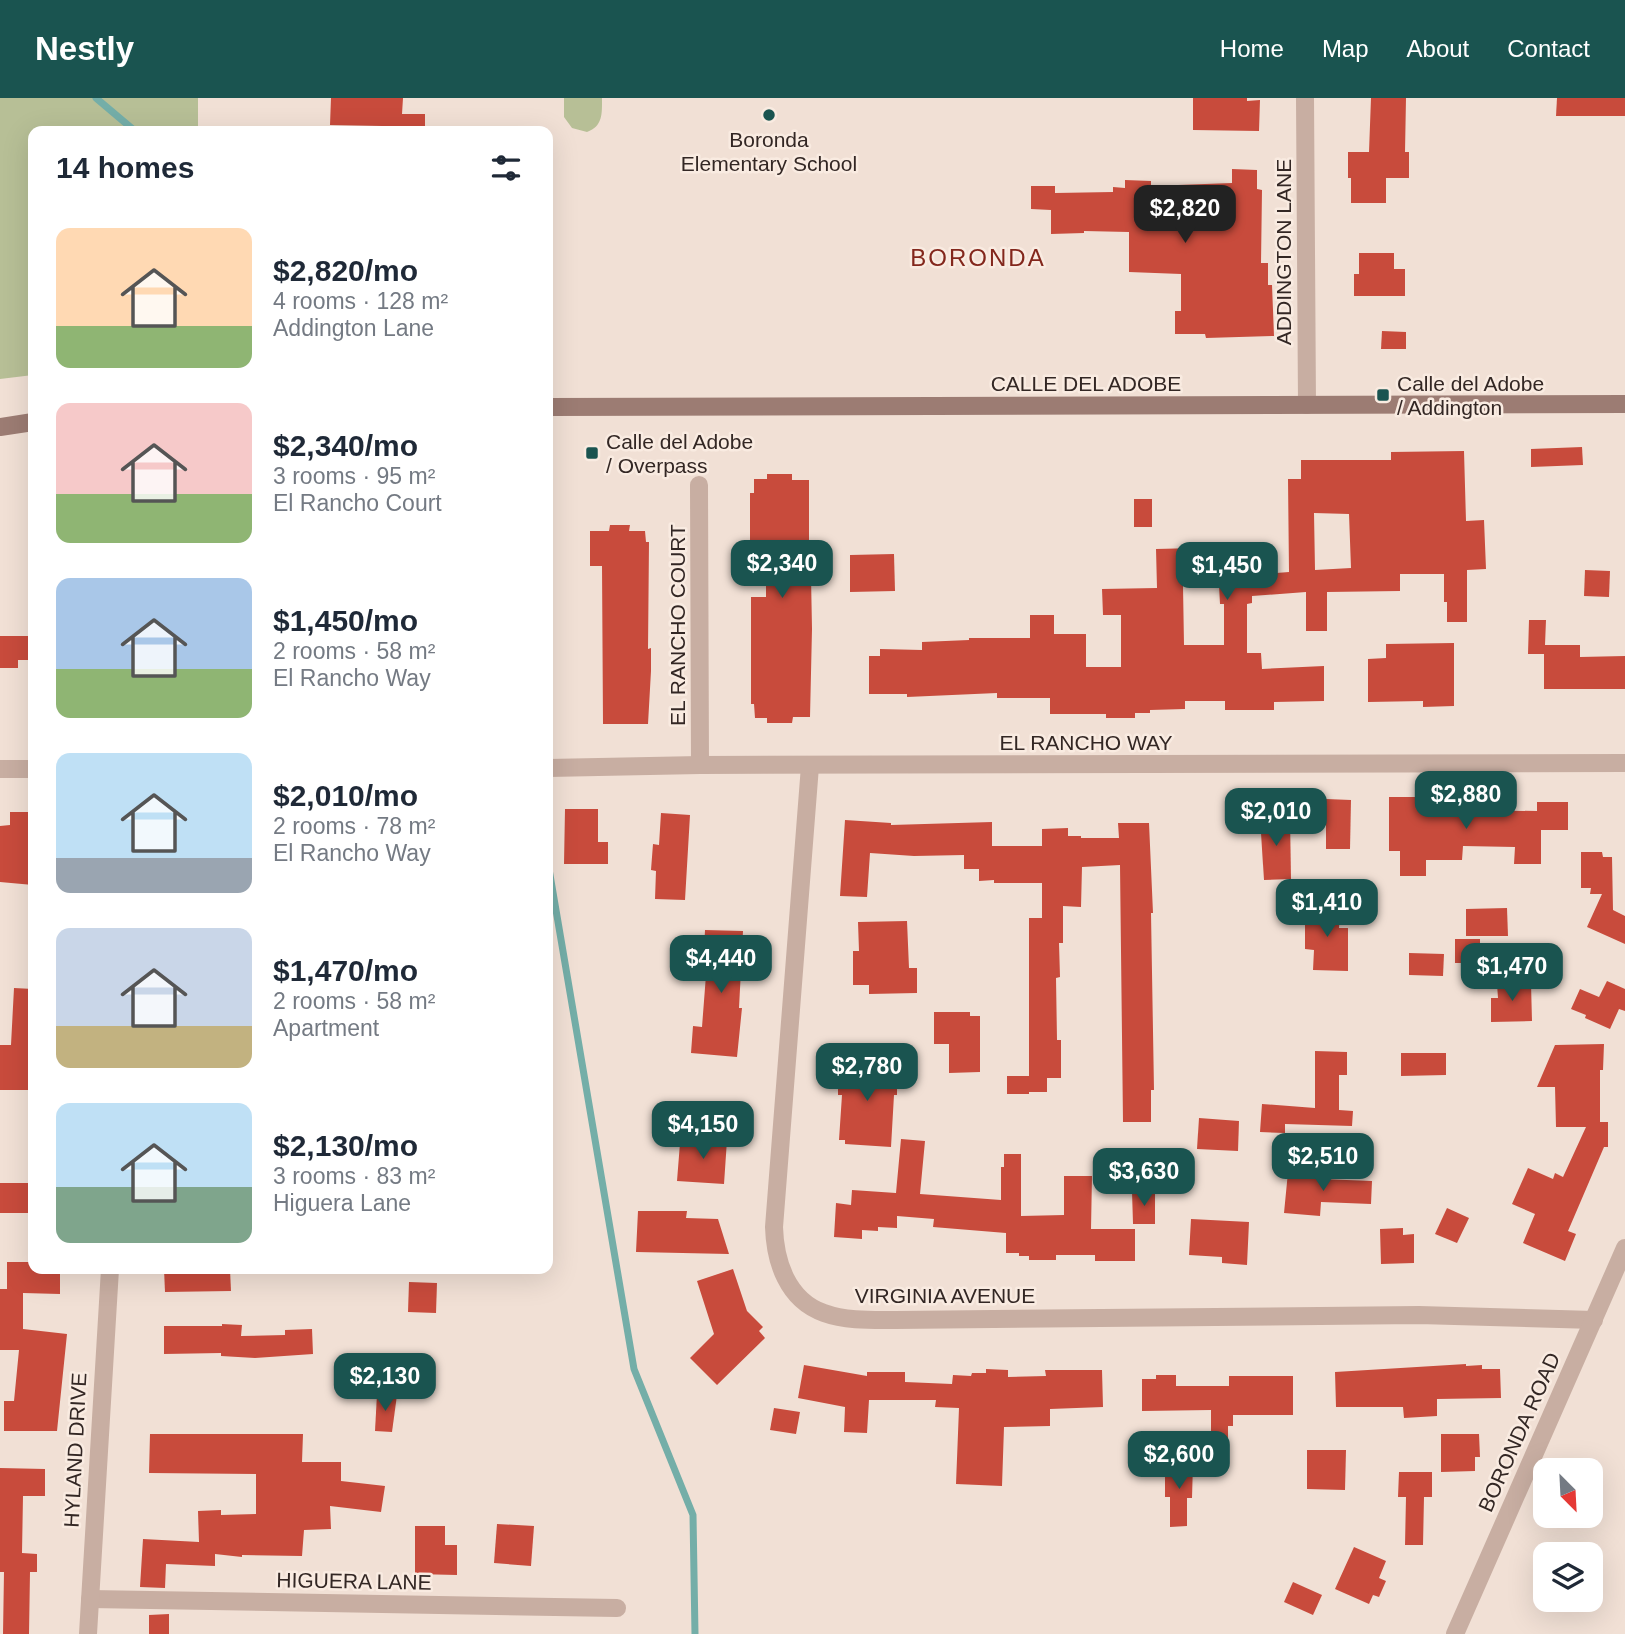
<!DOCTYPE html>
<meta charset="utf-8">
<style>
:root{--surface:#fff;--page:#f2f2f3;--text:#1f2937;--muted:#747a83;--accent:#1a5450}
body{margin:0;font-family:Helvetica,sans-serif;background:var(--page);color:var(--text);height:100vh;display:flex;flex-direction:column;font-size:26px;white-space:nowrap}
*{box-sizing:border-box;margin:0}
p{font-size:23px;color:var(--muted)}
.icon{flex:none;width:38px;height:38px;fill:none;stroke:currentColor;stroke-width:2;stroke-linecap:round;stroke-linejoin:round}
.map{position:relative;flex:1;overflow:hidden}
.details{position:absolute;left:28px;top:28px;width:525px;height:1148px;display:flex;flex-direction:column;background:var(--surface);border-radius:14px;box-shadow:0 7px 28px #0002}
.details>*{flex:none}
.needle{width:46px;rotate:156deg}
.buttons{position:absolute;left:1533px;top:1360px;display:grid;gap:14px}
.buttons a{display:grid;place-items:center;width:70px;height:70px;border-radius:14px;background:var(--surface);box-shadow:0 7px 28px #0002;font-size:35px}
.price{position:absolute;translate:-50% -60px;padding:0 16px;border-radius:14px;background:var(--accent);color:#fff;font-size:23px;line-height:46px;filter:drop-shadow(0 2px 4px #0008)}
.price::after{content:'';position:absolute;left:50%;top:42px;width:21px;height:16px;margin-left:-10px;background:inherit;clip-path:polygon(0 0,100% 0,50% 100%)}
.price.selected{background:#222;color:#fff}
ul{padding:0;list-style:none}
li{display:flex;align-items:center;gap:21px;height:175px;padding:0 28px}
li span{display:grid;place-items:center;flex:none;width:196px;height:140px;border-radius:14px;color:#555}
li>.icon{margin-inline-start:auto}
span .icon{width:84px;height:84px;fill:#fffc;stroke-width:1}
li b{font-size:30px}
h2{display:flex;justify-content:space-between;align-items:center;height:84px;padding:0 28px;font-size:30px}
header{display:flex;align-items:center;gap:42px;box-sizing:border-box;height:98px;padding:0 35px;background:var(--accent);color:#fff}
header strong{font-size:33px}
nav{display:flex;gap:38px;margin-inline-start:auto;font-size:24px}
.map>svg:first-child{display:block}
.green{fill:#b7bf96}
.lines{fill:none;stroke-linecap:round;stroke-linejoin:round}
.stream{stroke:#74aea8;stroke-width:7}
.building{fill:#c84b3c;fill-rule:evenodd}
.street{stroke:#c8aea2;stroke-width:18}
.secondary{stroke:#9c7c73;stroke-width:18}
.poi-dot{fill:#1a5450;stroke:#f9ebe1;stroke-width:2.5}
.labels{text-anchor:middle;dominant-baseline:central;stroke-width:5;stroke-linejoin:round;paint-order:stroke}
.poi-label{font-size:21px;fill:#332724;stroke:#f9ebe1;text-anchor:start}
.street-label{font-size:21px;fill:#332724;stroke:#f9ebe1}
.quarter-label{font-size:24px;letter-spacing:2px;fill:#83271c;stroke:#f9ebe1}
</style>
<header>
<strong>Nestly</strong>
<nav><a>Home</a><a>Map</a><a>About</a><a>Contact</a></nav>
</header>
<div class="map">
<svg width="1625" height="1536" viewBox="0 0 1625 1536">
<rect width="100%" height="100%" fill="#f1e0d5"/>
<!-- green -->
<g class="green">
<path d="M0,0H198V33H33V277L0,281Z"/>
<path d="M564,0H602C602,16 603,28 587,34L572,30L564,19Z"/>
</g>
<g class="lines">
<!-- stream -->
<g class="stream">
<path d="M96,0L135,33"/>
<path d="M548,765L634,1271L693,1417L695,1536"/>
</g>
</g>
<!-- building -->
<g class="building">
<path d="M331,0H403L402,16H425V33H382V28L330,27Z"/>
<path d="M1193,0H1247V3L1260,2L1259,33L1193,32Z"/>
<path d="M1371,0H1406L1405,54H1409V80H1386V105H1351V80H1348V54H1369Z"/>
<path d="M1557,0H1625V18H1556Z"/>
<path d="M1232,71L1257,72V91L1262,92L1261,165H1268V187H1272L1274,238L1206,240L1205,236H1175V213H1181V176L1129,174V134L1084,133V135L1051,136V112L1031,111V88H1055V95L1113,94V89L1125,90V82L1151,83V88L1232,85Z"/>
<path d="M1359,155H1394V171H1405V198H1354V176H1359Z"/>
<path d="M1382,233L1406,234V251H1381Z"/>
<path d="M1582,349L1583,367L1531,369V351Z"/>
<path d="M1464,353L1466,423L1484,422L1486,471L1467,472V524H1447V504H1444V476H1400V493L1327,494V533H1306V494L1252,498V505L1247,506V555H1261L1262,571L1324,568V603L1274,604V612H1225V603H1185V611L1150,612V615H1135V620H1106V616H1050V600H997V595L907,599V596H869V558H880V551L922,552V544L969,542V540H1030V517H1054V536H1086V569H1121V517H1103L1102,491L1157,490L1156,451L1196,450V470L1252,468V477L1289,474L1288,381H1301V362H1391V354ZM1314,415L1349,416L1351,470L1315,472ZM1219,487L1220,506H1224V547H1184L1183,488Z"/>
<path d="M767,376H792V382H809V478H811L812,531L810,619H793L792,625H767V620H755L754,606H751V499H766V464H753V450H750V395H754V381H767Z"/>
<rect x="1134" y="401" width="18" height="28"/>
<path d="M610,427H630L629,433H645L646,444H649L648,551L651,550V573L648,626H603L602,468H590V433H609Z"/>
<path d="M894,456L895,493L850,494V457Z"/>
<path d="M1585,472L1610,473L1609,499L1584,498Z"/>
<path d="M1529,522H1546L1545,547H1580V559L1625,558V591H1544V556H1528Z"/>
<path d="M0,538H33V562H18V570H0Z"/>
<path d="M1454,545V608L1423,609V603L1368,604V561L1386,560V546Z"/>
<path d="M1389,699H1443V712L1537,713V704H1568V732H1541V766H1514L1515,749L1463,748L1462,762H1426V778H1400V753H1389Z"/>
<path d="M1326,701L1351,702L1350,751H1326Z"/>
<path d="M565,711H598V744H608V766H564Z"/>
<path d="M10,714H33V787L0,784V728L10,727Z"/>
<path d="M661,715L690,717L685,802L655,801L656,773L651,772L653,746L659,747Z"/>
<path d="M1290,719L1291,781L1264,782L1260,720Z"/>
<path d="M845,722L891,725V727L992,724V748H1042V731L1068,730V738H1081V740H1119L1118,725H1149L1153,815H1151L1154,992H1151V1024H1123L1120,767L1082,769L1081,809L1063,808V845H1059L1060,879L1056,880L1057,942H1061V980H1047V994H1029V987V996H1007V978H1029V820H1042V785H994V782L979,783V771H964V757L914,758L870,755L867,799L840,798Z"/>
<path d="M1581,754H1602L1603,759H1612L1613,812L1625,818V846L1587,829L1602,796H1590L1591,790H1581Z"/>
<path d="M1305,809H1340L1339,830H1348V873L1313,872L1314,852L1305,851Z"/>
<path d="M1507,810L1508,838H1466V811Z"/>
<path d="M907,823L909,870H917V895L869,896V887H853V853H859L858,824Z"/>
<path d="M705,832L743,833L739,910H742L737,959L691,955L693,928L702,929L706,877L703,876Z"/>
<rect x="1455" y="841" width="25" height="24"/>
<path d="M1409,855L1444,856L1443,878L1409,877Z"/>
<path d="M1607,883L1625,891V913L1619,911L1610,931L1585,920L1586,917L1571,911L1580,891L1599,899Z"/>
<path d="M1531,885L1532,923L1491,924V900H1498L1497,886Z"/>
<path d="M14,890L33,891V992H0V947H11Z"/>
<path d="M934,914H970V918H980V974L949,975V946H934Z"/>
<path d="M1604,946L1603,972H1600V1024H1608V1049H1604L1568,1133L1576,1136L1565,1163L1523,1145L1535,1116L1512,1106L1528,1070L1553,1081L1555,1075L1563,1079L1586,1029H1556L1555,989H1537L1555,947Z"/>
<path d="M1315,953L1347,954V977H1339V1012L1353,1013L1352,1028L1285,1026V1035L1260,1034L1262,1006L1315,1010Z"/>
<path d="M1401,955H1446V977L1401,978Z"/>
<path d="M838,964L897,965V997H894L891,1049L845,1046V1042H839L842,997H838Z"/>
<path d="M1199,1020L1239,1023L1238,1053L1197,1051Z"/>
<path d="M690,1040L727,1042L724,1086L677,1083L680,1045H690Z"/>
<path d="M901,1041L925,1043L920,1096L1001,1102V1069H1004V1056H1021V1118L1064,1117V1078H1092L1091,1131H1135V1163H1095V1157H1056V1162H1029V1158H1019V1155H1006V1135L933,1129L934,1121L897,1118V1130L878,1129V1133L862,1132V1141L834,1139L836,1105L851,1107L852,1092L896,1095Z"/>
<path d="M1288,1074L1322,1077L1321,1081L1372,1083L1371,1106L1321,1104L1320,1118L1284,1115Z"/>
<rect x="0" y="1085" width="33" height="30"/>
<path d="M1155,1093V1126H1133L1132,1094Z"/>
<path d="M1447,1110L1469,1120L1457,1145L1435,1136Z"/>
<path d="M638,1113H687L686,1120L718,1121L729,1156L636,1154Z"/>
<path d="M1191,1121L1249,1124L1247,1167L1222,1165V1159L1189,1157Z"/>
<path d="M1403,1130V1137L1414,1136V1165L1381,1166L1380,1131Z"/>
<path d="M7,1164H33V1171H60V1196L23,1195V1231L67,1236L57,1333H4V1303H14L19,1252H0V1191H7Z"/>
<path d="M164,1171H230L231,1193L165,1194Z"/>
<path d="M733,1171L747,1213L763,1229L759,1233L765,1240L717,1287L690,1260L714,1236L697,1183Z"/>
<path d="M409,1184L437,1185L436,1215L408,1214Z"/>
<path d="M222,1226L242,1227L241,1238L285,1237V1232L312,1231L313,1256L255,1260L221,1258V1255L164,1256V1228H222Z"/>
<path d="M1466,1266V1268L1482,1267V1271H1500L1501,1300L1437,1301V1318L1404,1320L1403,1309H1336L1335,1274Z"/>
<path d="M804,1267L867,1278V1274H905V1284L952,1286L953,1277L971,1278L972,1275H986V1271L1008,1272V1279L1046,1278L1045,1272H1102L1103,1309L1050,1311V1328L1004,1329L1002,1388L956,1386L959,1310L935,1309L936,1302H869L867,1335L844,1334L845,1309L798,1300Z"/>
<path d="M1156,1277H1176V1288H1229V1278H1293V1317H1233V1328H1228V1366H1211V1312L1142,1313V1281H1156Z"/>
<path d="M377,1296L397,1297L392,1334L375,1333Z"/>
<path d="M774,1310L800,1314L796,1336L770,1332Z"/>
<path d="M150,1336H303L302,1364H341V1383L385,1388L381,1414L330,1408L331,1431L304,1432L302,1458L242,1457V1459L215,1456V1468L166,1466L165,1490L140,1489L143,1441L199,1444L198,1413L221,1412V1417L256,1416V1376L149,1375Z"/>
<path d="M1441,1336H1479L1480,1359H1475V1373L1441,1374Z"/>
<path d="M1307,1352H1346L1345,1392L1307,1391Z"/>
<path d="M1165,1364L1193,1365L1192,1400H1187V1428L1170,1429V1399H1165Z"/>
<path d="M0,1370L45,1371V1398H23L22,1455L37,1456V1474H30L29,1536H3L4,1474H0Z"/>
<path d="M1399,1374H1432V1399H1424L1423,1447H1405L1406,1399H1398Z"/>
<path d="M497,1426L534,1428L531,1468L494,1465Z"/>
<path d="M415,1428H445V1447H457V1477L415,1476Z"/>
<path d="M1354,1449L1386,1463L1379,1480L1386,1483L1379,1499L1373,1497L1369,1506L1335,1491Z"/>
<path d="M1293,1484L1322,1497L1313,1517L1284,1504Z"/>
<path d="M169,1516V1536H149V1517Z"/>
</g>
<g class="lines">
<!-- street -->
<g class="street">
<path d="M1305,0L1307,307"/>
<path d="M699,387L700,667"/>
<path d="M810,668L774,1129C775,1163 787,1202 824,1215C846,1223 872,1222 895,1222L1419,1217L1594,1222"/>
<path d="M548,670L700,667L1625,665"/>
<path d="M0,671H33"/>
<path d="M90,1501L617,1510"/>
<path d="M88,1536L110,1171"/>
<path d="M1455,1536L1625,1150"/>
</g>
<!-- secondary -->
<g class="secondary">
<path d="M548,309L1625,306"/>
<path d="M0,329L33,324"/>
</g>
</g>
<!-- markers -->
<g class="poi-dot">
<circle cx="769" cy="17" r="7"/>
<rect x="1376" y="290" width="14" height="14" rx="3.5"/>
<rect x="585" y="348" width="14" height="14" rx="3.5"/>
</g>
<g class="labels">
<!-- poi labels -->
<g class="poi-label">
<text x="769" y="41" text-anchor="middle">Boronda<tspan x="769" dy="24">Elementary School</tspan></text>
<text x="1397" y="285">Calle del Adobe<tspan x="1397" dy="24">/ Addington</tspan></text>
<text x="606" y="343">Calle del Adobe<tspan x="606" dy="24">/ Overpass</tspan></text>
</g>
<!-- street labels -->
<g class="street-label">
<text transform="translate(1283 154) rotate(-90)">ADDINGTON LANE</text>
<text x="1086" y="285">CALLE DEL ADOBE</text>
<text transform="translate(677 527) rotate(-90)">EL RANCHO COURT</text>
<text x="1086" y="644">EL RANCHO WAY</text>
<text x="945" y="1197">VIRGINIA AVENUE</text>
<text transform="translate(1519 1334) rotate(-66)">BORONDA ROAD</text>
<text transform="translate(75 1352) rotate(-87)">HYLAND DRIVE</text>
<text transform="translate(354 1483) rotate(1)">HIGUERA LANE</text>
</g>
<!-- quarter labels -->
<g class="quarter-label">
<text x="978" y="159">BORONDA</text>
</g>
</g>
</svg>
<div class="buttons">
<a><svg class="needle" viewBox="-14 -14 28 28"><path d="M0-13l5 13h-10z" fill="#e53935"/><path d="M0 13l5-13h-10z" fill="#747a83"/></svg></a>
<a><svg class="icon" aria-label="layers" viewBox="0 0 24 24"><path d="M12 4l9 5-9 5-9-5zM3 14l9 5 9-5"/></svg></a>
</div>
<b class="price selected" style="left:1185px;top:147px">$2,820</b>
<b class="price" style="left:782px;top:502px">$2,340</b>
<b class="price" style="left:1227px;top:504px">$1,450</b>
<b class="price" style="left:1466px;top:733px">$2,880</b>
<b class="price" style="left:1276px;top:750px">$2,010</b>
<b class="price" style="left:1327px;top:841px">$1,410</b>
<b class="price" style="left:721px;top:897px">$4,440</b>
<b class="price" style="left:1512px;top:905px">$1,470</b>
<b class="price" style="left:867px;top:1005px">$2,780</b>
<b class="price" style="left:703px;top:1063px">$4,150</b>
<b class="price" style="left:1323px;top:1095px">$2,510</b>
<b class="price" style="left:1144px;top:1110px">$3,630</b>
<b class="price" style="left:385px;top:1315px">$2,130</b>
<b class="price" style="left:1179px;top:1393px">$2,600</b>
<section class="details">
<h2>14 homes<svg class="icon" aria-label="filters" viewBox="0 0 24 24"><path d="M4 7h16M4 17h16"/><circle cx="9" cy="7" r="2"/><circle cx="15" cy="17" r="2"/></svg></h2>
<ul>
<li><span style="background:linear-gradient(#ffd9b3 70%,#8fb573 0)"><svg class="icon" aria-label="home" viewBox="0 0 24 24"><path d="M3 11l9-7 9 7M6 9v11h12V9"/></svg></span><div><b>$2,820/mo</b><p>4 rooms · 128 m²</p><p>Addington Lane</p></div></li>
<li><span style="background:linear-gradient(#f6c9c9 65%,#8fb573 0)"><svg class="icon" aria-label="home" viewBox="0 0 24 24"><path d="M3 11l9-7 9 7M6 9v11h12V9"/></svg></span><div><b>$2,340/mo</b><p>3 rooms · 95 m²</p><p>El Rancho Court</p></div></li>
<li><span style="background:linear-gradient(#a9c7e8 65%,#8fb573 0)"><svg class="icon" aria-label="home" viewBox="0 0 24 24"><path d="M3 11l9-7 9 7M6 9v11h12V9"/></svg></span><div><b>$1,450/mo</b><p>2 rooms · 58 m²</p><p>El Rancho Way</p></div></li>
<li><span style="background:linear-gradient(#bfe0f5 75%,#9aa5b1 0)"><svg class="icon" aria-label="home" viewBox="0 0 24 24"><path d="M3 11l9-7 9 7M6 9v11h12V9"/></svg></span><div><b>$2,010/mo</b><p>2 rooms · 78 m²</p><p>El Rancho Way</p></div></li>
<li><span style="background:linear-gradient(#c9d6e8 70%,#c2b280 0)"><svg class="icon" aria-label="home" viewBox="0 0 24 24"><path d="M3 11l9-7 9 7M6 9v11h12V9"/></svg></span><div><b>$1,470/mo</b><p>2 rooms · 58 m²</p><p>Apartment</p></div></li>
<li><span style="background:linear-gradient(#bfe0f5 60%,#7fa58c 0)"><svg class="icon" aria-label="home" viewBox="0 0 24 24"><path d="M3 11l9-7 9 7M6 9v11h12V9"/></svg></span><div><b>$2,130/mo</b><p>3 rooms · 83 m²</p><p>Higuera Lane</p></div></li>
</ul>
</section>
</div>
